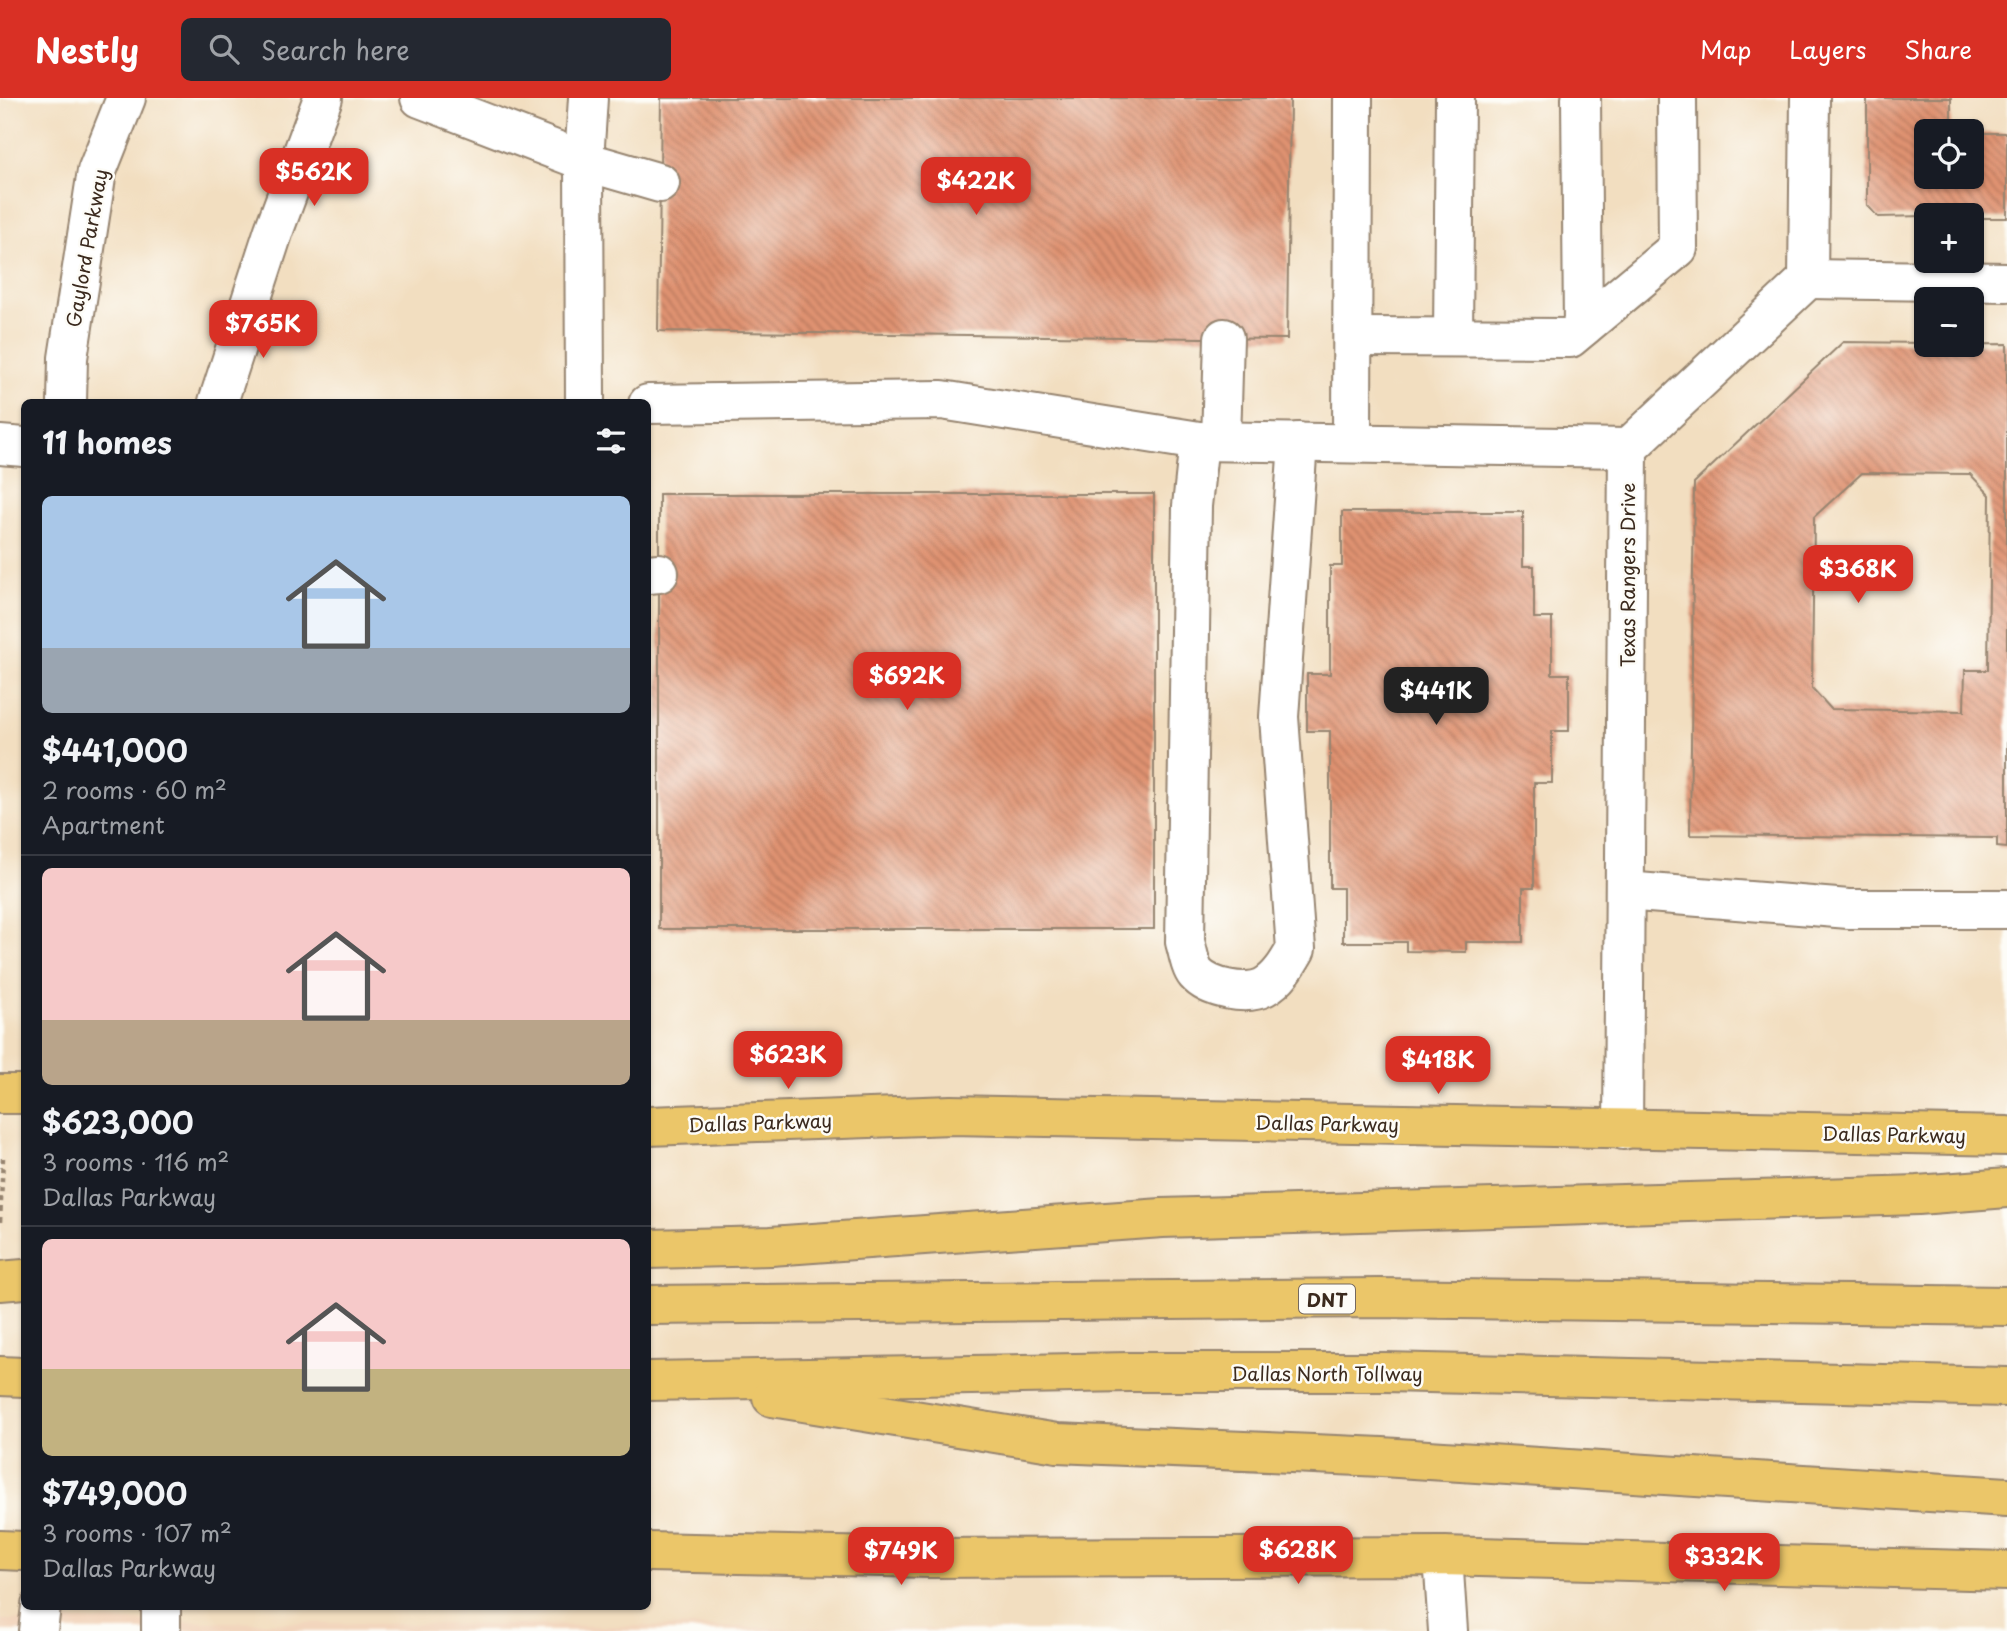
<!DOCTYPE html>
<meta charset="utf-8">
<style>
:root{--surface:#171b24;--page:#242831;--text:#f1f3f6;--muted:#9ea1a6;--line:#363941;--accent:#d93025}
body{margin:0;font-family:"Playpen Sans",sans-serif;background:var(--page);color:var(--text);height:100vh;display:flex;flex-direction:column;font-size:26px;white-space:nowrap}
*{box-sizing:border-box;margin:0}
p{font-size:23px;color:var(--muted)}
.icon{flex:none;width:38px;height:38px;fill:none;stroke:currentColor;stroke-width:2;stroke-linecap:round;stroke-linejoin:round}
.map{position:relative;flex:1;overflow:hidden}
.sheet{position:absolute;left:21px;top:301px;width:630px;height:1211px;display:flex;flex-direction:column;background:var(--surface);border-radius:10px;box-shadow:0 2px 5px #0004}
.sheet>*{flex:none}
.fabs{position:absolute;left:1914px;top:21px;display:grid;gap:14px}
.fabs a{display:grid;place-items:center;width:70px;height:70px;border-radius:10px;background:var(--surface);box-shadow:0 2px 5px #0004;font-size:35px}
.price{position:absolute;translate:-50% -60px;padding:0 16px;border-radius:14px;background:var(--accent);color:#fff;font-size:23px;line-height:46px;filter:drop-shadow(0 2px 4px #0008)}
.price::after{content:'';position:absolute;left:50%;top:42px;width:21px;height:16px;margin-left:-10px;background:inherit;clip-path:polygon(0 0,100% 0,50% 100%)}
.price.selected{background:#222;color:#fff}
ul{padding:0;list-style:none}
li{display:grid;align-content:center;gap:14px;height:371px;padding:0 21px}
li+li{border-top:2px solid var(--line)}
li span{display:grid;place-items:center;height:217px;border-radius:10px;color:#555}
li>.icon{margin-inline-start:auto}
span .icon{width:126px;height:126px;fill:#fffc;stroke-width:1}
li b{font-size:30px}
h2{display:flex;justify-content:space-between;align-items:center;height:84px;padding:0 21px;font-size:30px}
header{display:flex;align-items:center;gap:42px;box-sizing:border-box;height:98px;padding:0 35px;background:var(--accent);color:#fff}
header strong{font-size:33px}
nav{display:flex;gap:38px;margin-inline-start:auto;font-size:24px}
.search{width:490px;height:63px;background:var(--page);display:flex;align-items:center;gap:18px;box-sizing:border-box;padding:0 24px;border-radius:10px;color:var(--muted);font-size:26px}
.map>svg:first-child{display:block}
.built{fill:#f2d5bd}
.building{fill:url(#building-back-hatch);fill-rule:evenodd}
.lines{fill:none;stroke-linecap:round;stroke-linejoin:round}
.minor-casing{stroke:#96846f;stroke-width:42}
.major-casing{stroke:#96846f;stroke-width:42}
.highway-casing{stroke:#96846f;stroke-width:42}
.path{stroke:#96846f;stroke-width:4.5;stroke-dasharray:5 5;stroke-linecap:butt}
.minor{stroke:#fff;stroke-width:38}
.major{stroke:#ebc669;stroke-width:38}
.highway{stroke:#ebc669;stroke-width:38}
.labels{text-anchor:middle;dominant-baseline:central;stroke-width:5;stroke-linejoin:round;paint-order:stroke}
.shield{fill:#fdfcf7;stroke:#75695f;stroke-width:2}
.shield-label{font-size:18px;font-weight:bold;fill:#3b2a1e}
.street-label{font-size:19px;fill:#3b2a1e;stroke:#fdfcf7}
</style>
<header>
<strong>Nestly</strong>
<div class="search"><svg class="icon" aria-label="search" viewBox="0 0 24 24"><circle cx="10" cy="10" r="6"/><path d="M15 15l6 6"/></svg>Search here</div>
<nav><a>Map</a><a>Layers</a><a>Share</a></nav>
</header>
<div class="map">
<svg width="2007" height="1533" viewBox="0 0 2007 1533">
<defs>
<pattern id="building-back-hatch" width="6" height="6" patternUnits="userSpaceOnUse" patternTransform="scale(1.75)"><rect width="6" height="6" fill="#df9271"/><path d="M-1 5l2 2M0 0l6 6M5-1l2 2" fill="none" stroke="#b6775c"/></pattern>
</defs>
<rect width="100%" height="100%" fill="#fdfcf7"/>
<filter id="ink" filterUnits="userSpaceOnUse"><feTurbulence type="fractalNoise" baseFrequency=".0143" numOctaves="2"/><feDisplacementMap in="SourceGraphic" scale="14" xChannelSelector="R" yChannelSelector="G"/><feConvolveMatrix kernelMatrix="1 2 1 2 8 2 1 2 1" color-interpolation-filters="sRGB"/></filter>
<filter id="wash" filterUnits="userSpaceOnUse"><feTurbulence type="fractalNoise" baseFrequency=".00686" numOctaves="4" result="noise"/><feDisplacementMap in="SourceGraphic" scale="28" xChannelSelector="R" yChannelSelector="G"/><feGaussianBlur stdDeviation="1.57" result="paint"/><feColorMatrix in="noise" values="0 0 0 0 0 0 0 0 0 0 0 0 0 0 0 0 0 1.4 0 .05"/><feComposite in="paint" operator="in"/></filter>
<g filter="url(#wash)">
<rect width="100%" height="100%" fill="#f2dec0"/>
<!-- built -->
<path class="built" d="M0,1522L1105,1533H0Z"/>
<g id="blocks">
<!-- building -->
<g class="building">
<path d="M661,0H1290L1287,241L658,233Z"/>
<path d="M1867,0H1951V33H1927V79H1972V35H2007V120H1972V117L1878,119L1867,107Z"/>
<path d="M1843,244L1927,245V247L2007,246V750L1997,749V740L1690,737L1694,385ZM1862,375L1970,376L1990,397L1988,572H1965L1964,613L1831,611L1812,590L1814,419Z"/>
<rect x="659" y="396" width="495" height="435"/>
<path d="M1342,414H1523V468H1534V520H1552V576H1569V633H1552V685H1534V790H1523V844H1466V854L1406,853V844H1343V790H1330V633H1307V576H1330V468H1342Z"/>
</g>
</g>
</g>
<g filter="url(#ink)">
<use href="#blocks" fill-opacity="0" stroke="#96846f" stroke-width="2"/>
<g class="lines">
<defs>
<g id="minor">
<path d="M420,0L584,63L660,85"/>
<path d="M1581,0L1583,229"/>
<path d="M1808,181L2007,184"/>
<path d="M1353,239L1570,240L1678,150L1677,0"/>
<path d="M1453,239L1455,0"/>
<path d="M67,304L68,260L97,73L126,0"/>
<path d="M218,304L274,132L323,0"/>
<path d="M585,304L584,63L588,0"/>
<path d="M648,306L942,302L1199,343L1628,350"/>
<path d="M1199,343L1192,408L1185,844C1188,853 1190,869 1196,876C1209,891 1247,898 1264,889C1279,881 1288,865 1296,851L1279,619L1298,344"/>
<path d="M1221,343L1224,240"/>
<path d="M1352,345L1353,0"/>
<path d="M0,347L24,349"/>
<path d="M648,476L659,475"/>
<path d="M1625,793L1849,811H2007"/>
<path d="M1623,1032L1628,350L1808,181L1810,0"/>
<path d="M1443,1458L1448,1533"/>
<path d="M161,1508V1533"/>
<path d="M38,1533L41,1508"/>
</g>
<g id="major">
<path d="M0,996H24"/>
<path d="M648,1028L951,1017L2007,1038"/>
<path d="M0,1452L24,1453"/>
<path d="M648,1454L929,1460L1443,1458L2007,1473"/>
</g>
<g id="highway">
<path d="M648,1151L771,1148L1162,1120L1918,1097L2007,1090"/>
<path d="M0,1183L24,1181"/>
<path d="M648,1207L1379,1200L2007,1208"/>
<path d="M0,1278L24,1279"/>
<path d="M648,1283L1129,1274H1385L2007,1289"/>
<path d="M772,1299L1057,1345L1382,1359L2007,1399"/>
</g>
</defs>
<!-- minor casing -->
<use href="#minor" class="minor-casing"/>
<!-- major casing -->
<use href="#major" class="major-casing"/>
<!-- highway casing -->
<use href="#highway" class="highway-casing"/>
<!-- path -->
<path class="path" d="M0,1124L3,1060"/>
<!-- minor -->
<use href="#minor" class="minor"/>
<!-- major -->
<use href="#major" class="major"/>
<!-- highway -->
<use href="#highway" class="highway"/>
</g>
</g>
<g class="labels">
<!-- shield labels -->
<rect class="shield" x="1299" y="1186.5" width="56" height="29" rx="5"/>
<g class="shield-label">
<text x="1327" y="1201">DNT</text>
</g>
<!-- street labels -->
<g class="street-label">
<text transform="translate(86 150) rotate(-80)">Gaylord Parkway</text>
<text transform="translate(1627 477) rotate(-90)">Texas Rangers Drive</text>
<text transform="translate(760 1024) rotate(-2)">Dallas Parkway</text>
<text transform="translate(1327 1025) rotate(1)">Dallas Parkway</text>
<text transform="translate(1894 1036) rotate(1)">Dallas Parkway</text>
<text x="1327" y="1275">Dallas North Tollway</text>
</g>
</g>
</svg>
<div class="fabs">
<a><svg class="icon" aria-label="locate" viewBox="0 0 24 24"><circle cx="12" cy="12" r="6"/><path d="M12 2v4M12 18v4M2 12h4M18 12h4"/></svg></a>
<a>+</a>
<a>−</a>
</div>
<b class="price" style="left:314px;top:110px">$562K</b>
<b class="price" style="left:976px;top:119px">$422K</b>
<b class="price" style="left:263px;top:262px">$765K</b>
<b class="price" style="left:1858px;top:507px">$368K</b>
<b class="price" style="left:907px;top:614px">$692K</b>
<b class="price selected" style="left:1436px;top:629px">$441K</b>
<b class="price" style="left:788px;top:993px">$623K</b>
<b class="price" style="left:1438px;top:998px">$418K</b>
<b class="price" style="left:1298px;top:1488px">$628K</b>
<b class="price" style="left:901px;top:1489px">$749K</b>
<b class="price" style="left:1724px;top:1495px">$332K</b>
<section class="sheet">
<h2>11 homes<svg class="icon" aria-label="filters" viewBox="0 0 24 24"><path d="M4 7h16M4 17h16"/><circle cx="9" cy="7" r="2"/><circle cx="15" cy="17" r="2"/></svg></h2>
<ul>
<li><span style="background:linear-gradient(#a9c7e8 70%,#9aa5b1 0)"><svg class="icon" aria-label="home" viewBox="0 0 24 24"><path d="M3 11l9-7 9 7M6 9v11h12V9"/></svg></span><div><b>$441,000</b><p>2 rooms · 60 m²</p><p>Apartment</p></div></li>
<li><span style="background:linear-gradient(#f6c9c9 70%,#b9a48a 0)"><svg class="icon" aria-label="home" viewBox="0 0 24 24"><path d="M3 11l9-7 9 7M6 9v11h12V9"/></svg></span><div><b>$623,000</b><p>3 rooms · 116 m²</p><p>Dallas Parkway</p></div></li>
<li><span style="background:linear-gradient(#f6c9c9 60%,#c2b280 0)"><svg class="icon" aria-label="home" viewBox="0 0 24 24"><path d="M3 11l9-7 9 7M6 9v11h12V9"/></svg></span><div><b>$749,000</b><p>3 rooms · 107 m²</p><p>Dallas Parkway</p></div></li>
</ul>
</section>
</div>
